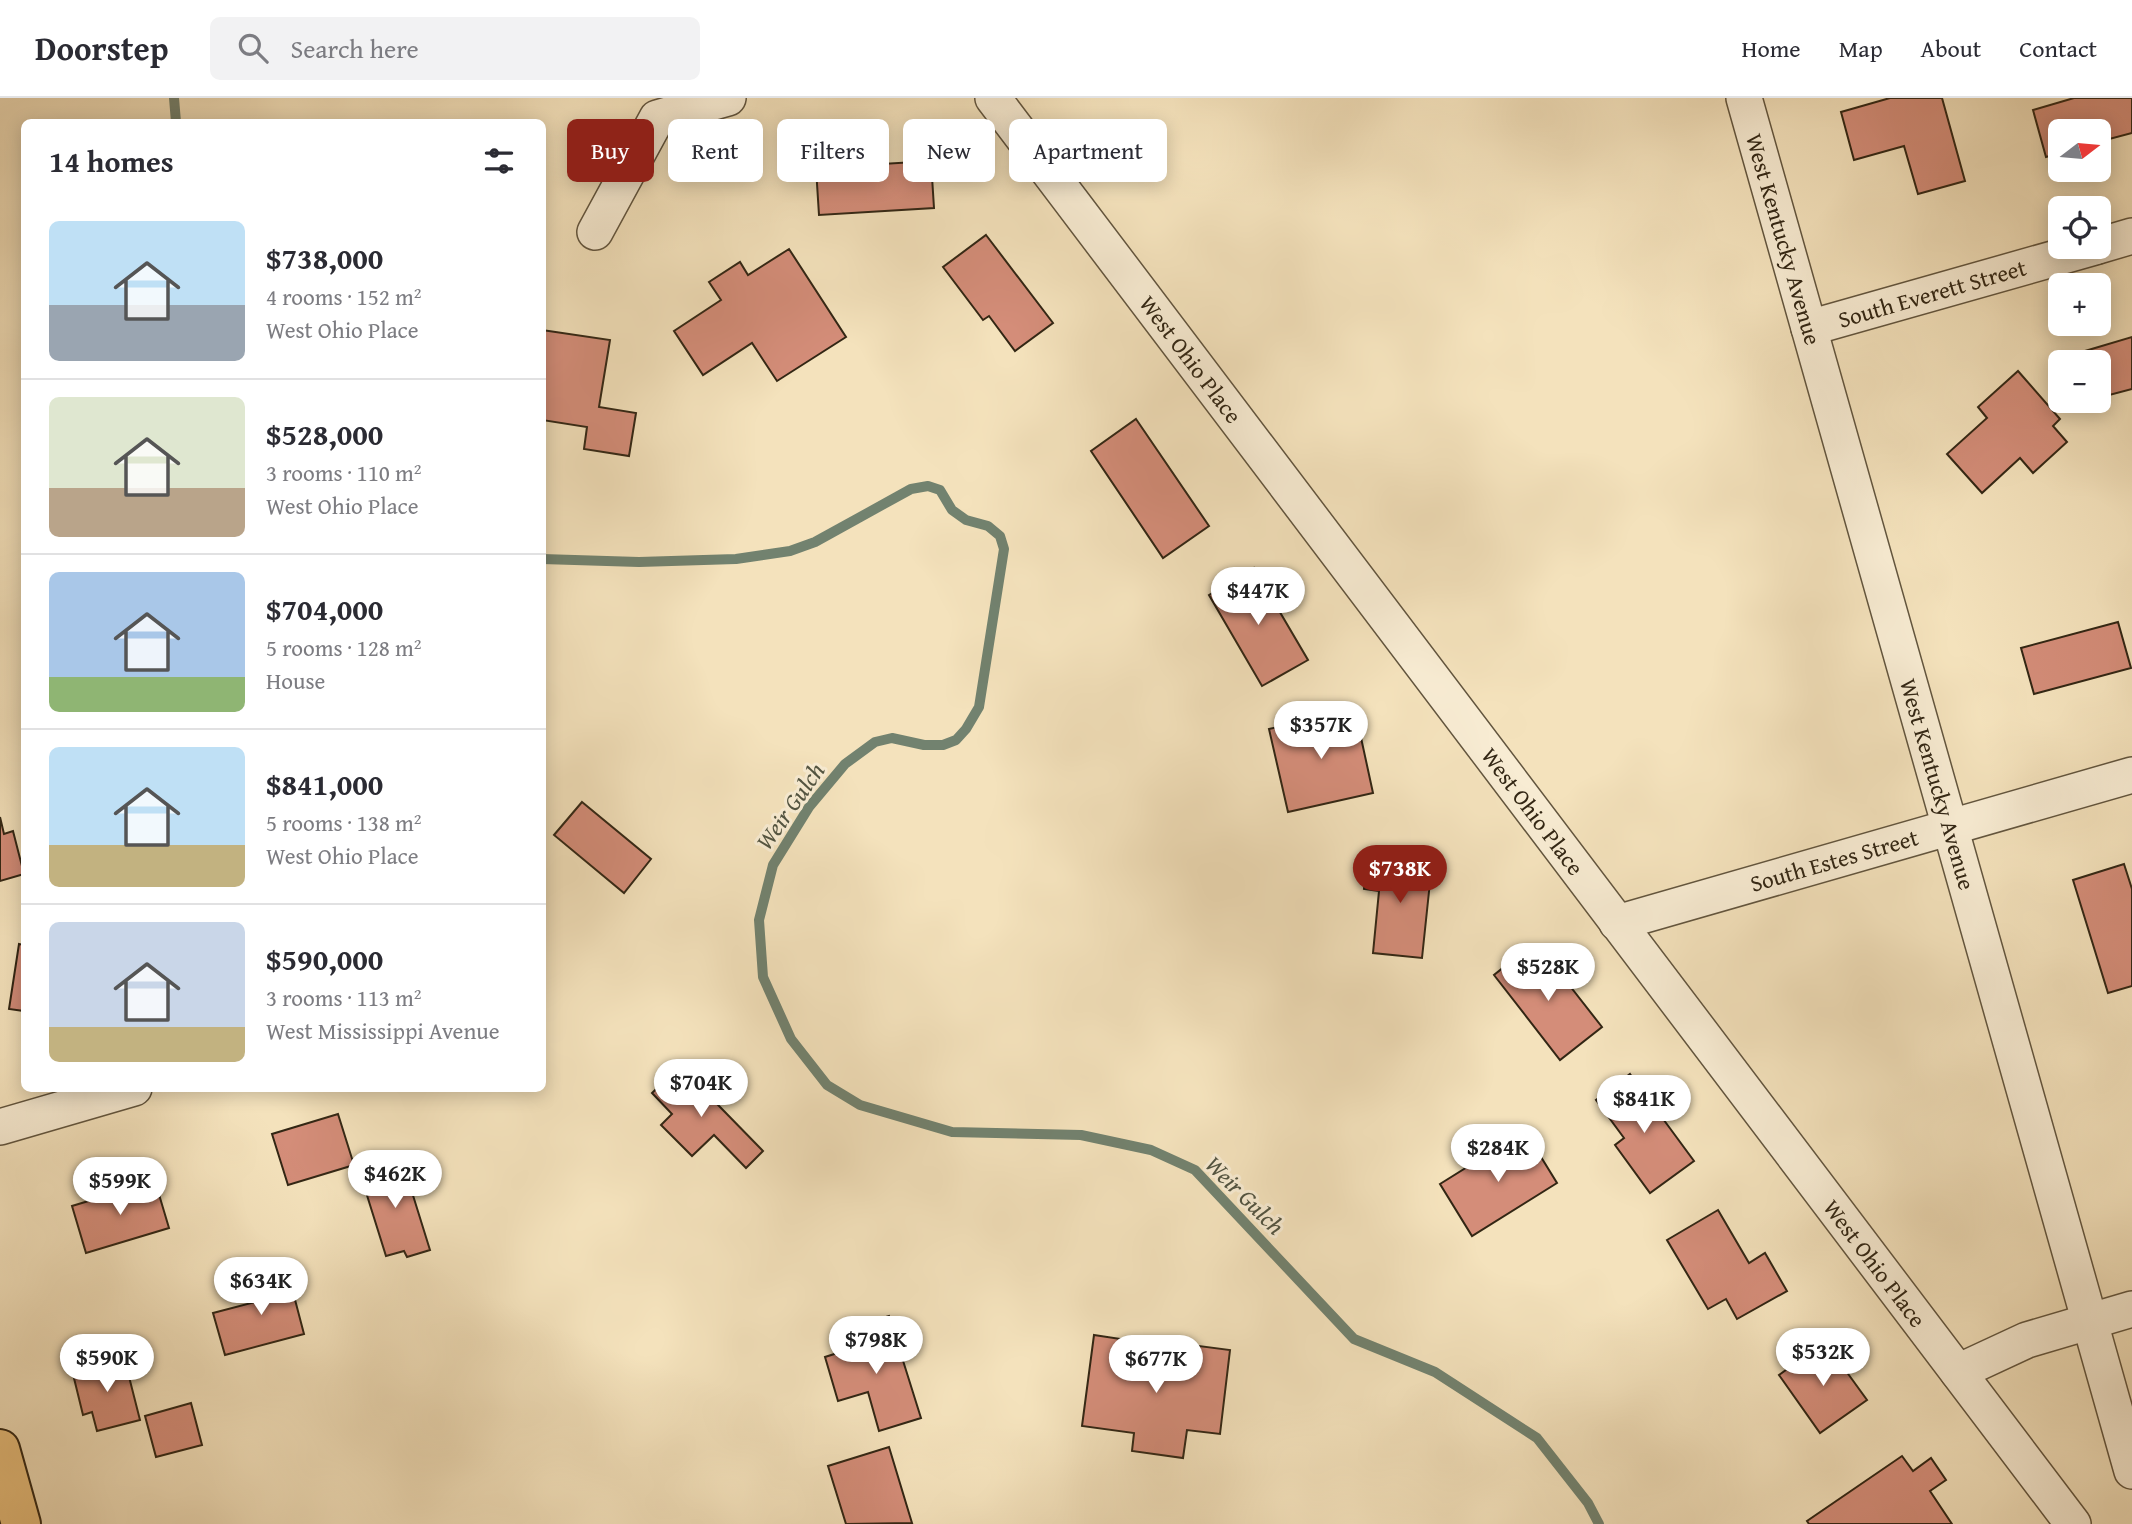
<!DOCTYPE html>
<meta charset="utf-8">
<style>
:root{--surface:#fff;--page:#f2f2f3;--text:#2b2b33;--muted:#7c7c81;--line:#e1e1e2;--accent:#8f2418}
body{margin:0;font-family:"Gentium Book Plus",serif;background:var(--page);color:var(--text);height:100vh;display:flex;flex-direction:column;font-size:26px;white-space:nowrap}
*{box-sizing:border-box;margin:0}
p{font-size:23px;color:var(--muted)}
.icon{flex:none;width:38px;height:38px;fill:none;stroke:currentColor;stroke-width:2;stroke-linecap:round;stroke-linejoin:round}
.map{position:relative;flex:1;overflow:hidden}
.drawer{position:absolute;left:21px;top:21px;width:525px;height:973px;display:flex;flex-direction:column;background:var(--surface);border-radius:10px;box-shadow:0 4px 18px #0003}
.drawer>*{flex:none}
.hud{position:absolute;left:567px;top:21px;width:665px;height:63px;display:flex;gap:14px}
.needle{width:46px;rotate:74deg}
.fabs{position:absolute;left:2048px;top:21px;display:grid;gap:14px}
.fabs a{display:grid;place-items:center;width:63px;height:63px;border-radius:10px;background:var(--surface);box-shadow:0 4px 18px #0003;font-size:35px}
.price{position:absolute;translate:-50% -60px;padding:0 16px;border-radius:24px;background:#fff;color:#222;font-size:23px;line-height:46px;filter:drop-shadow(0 2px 4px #0008)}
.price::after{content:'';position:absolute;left:50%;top:42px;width:21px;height:16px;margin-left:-10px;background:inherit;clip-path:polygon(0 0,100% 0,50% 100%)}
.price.current{background:var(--accent);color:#fff}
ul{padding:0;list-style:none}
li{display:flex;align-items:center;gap:21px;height:175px;padding:0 28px}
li+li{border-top:2px solid var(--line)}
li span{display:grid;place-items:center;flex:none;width:196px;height:140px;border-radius:10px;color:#555}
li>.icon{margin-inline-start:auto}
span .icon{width:84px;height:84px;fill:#fffc;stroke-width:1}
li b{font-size:30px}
h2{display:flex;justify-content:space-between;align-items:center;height:84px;padding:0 28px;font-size:30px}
.tag{padding:0 24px;border-radius:10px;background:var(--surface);box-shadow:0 4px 18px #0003;font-size:24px;line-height:63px}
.tag.current{background:var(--accent);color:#fff}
header{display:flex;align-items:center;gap:42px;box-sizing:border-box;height:98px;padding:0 35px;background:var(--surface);border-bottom:2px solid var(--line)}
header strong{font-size:33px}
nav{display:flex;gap:38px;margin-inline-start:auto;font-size:24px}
.search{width:490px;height:63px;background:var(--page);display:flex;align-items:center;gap:18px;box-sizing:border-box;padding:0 24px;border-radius:10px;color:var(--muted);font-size:26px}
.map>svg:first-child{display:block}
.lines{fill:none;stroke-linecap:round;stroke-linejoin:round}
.stream{stroke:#72826f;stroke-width:10}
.building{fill:#d48d79;stroke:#322614;stroke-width:2}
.minor-casing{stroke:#62553e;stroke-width:38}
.major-casing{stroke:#322614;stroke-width:42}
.minor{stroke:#f8ecd3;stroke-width:35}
.major{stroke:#eac17e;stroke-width:38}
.labels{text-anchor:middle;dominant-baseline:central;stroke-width:6;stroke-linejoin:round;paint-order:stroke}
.street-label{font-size:23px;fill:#322614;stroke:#f8ecd3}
.water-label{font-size:24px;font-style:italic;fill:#525441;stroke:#f8ecd3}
</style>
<header>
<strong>Doorstep</strong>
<div class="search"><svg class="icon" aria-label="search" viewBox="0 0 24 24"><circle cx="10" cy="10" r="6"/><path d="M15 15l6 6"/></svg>Search here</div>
<nav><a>Home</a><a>Map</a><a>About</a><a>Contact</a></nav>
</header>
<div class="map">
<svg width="2132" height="1426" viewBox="0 0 2132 1426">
<rect width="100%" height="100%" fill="#f4e2bc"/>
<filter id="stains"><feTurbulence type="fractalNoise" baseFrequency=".00286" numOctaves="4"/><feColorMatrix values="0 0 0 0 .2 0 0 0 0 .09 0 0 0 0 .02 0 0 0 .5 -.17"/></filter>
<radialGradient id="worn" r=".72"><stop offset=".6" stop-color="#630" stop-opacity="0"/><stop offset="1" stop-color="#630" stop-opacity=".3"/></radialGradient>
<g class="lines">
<!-- stream -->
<g class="stream">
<path d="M174,0L176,24"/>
<path d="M542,461L639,464L736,461L790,453L815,444L911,391L928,388L940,392L952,412L966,422L988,428L1000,438L1004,451L979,609L966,631L956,642L943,647H924L892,640L875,644L845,666L809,709L773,767L759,822L763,879L791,941L827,987L860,1007L952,1034L1081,1037L1151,1052L1195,1072L1354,1241L1435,1274L1537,1340L1588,1405L1599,1426"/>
</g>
</g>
<!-- building -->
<g class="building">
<path d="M1890,0H1942L1965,83L1918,96L1904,48L1854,62L1841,14Z"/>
<path d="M2074,0H2132V35L2098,44V33H2060V55L2046,59L2033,12Z"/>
<path d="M931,63L934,110L819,117L816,70Z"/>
<path d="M986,137L1053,225L1015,253L989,218L983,222L943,169Z"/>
<path d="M789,151L846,239L777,283L752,245L703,277L674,233L721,202L709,184L740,164L748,177Z"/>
<path d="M542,232L610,242L599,309L636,315L629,358L584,351L587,329L542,322Z"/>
<path d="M2132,239V291L2098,300V264H2088L2085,253Z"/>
<path d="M2018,273L2060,321L2053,328L2067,344L2033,375L2020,360L1982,395L1947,356L1987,320L1978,309Z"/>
<path d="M1136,321L1209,428L1163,460L1091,353Z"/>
<path d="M1254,470L1308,562L1262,588L1209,497Z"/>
<path d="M2118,524L2131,570L2034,596L2021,550Z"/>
<path d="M1355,612L1373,695L1288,714L1269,631Z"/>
<path d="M582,704L651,761L624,795L554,737Z"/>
<path d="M0,719L4,736L13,733L24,776L0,783Z"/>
<path d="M1367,759L1432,765L1422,860L1373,855L1379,793L1364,791Z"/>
<path d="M2124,766L2132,791V888L2108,895L2073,782Z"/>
<path d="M19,846L24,847V913L9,911Z"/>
<path d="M1529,849L1552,879L1559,874L1602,929L1560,962L1494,877Z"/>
<path d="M680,968L763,1053L746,1070L714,1037L692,1058L661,1027L672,1016L652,995Z"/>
<path d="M1630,976L1694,1063L1650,1095L1615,1047L1624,1040L1596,1002Z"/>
<path d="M338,1016L354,1067L288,1087L272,1036Z"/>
<path d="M1525,1033L1557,1085L1472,1138L1440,1086Z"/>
<path d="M402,1062L430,1152L407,1159L404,1153L386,1158L360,1075Z"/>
<path d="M155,1083L169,1130L86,1155L72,1108Z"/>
<path d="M1718,1112L1749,1165L1765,1155L1787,1193L1737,1221L1726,1201L1708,1211L1667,1142Z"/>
<path d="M288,1175L304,1236L225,1257L213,1215L259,1203L253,1184Z"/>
<path d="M889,1218L921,1320L879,1333L868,1294L838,1303L825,1259L869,1245L863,1226Z"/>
<path d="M1094,1237L1134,1243L1131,1259L1182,1266L1184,1246L1230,1252L1220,1336L1187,1332L1183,1360L1132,1353L1134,1335L1082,1328Z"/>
<path d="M1825,1244L1867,1302L1820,1335L1779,1277Z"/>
<path d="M124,1259L140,1322L97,1333L92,1314L83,1317L72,1272Z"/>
<path d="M191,1305L202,1347L156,1359L145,1318Z"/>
<path d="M889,1349L912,1425L846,1426L828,1368Z"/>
<path d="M1902,1358L1913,1373L1931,1360L1946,1382L1930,1393L1952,1426H1809L1807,1423Z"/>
</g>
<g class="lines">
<defs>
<g id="minor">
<path d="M993,0L2073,1426"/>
<path d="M1744,0L2132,1373"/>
<path d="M595,134L657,20L728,0"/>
<path d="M2098,148L2132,138"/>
<path d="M1809,230L2095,149"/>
<path d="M1617,825L2132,677"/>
<path d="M0,1029L134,990"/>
<path d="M1958,1274L2027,1242L2132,1211"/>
</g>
<path id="major" d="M0,1351L21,1426"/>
</defs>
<!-- minor casing -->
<use href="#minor" class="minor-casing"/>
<!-- major casing -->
<use href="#major" class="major-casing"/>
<!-- minor -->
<use href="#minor" class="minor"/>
<!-- major -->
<use href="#major" class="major"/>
</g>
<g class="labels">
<!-- street labels -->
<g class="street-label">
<text transform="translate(1784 141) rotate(74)">West Kentucky Avenue</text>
<text transform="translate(1932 195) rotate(-16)">South Everett Street</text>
<text transform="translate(1191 261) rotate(53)">West Ohio Place</text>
<text transform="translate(1938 686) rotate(74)">West Kentucky Avenue</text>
<text transform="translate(1533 713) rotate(53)">West Ohio Place</text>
<text transform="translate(1834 762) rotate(-16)">South Estes Street</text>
<text transform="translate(1875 1165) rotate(53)">West Ohio Place</text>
</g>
<!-- water labels -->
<g class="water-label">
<text transform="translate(790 708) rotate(-55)">Weir Gulch</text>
<text transform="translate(1245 1097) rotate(45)">Weir Gulch</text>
</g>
</g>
<rect width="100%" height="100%" filter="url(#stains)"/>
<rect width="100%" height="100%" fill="url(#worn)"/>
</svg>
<div class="fabs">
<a><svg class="needle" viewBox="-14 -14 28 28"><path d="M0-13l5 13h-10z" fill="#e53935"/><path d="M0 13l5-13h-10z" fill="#7c7c81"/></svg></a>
<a><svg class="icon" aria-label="locate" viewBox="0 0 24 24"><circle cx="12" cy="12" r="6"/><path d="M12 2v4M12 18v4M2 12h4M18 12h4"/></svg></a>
<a>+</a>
<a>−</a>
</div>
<b class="price" style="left:1258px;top:529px">$447K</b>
<b class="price" style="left:1321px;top:663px">$357K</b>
<b class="price current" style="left:1400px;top:807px">$738K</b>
<b class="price" style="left:1548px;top:905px">$528K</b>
<b class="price" style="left:701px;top:1021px">$704K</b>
<b class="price" style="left:1644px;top:1037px">$841K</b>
<b class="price" style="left:1498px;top:1086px">$284K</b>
<b class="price" style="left:395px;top:1112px">$462K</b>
<b class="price" style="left:120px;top:1119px">$599K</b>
<b class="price" style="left:261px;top:1219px">$634K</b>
<b class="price" style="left:876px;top:1278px">$798K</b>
<b class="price" style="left:1823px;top:1290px">$532K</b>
<b class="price" style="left:107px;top:1296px">$590K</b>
<b class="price" style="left:1156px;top:1297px">$677K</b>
<div class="hud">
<a class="tag current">Buy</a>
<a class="tag">Rent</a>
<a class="tag">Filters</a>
<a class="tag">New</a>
<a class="tag">Apartment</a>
</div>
<section class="drawer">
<h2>14 homes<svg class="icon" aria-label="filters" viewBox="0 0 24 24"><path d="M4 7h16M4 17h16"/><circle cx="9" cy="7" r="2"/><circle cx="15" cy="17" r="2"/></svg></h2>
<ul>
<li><span style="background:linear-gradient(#bfe0f5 60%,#9aa5b1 0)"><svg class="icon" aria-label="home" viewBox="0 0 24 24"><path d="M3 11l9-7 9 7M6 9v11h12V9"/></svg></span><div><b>$738,000</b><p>4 rooms · 152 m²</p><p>West Ohio Place</p></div></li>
<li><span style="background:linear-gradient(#dfe7d0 65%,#b9a48a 0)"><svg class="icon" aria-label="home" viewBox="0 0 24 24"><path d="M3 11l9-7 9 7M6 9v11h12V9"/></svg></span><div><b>$528,000</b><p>3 rooms · 110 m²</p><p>West Ohio Place</p></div></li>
<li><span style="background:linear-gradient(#a9c7e8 75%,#8fb573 0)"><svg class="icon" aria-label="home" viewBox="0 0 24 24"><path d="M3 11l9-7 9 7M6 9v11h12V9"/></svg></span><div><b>$704,000</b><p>5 rooms · 128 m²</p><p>House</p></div></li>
<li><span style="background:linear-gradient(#bfe0f5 70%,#c2b280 0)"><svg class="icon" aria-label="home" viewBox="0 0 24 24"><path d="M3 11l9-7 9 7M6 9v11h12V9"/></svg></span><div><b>$841,000</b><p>5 rooms · 138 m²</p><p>West Ohio Place</p></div></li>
<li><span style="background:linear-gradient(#c9d6e8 75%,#c2b280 0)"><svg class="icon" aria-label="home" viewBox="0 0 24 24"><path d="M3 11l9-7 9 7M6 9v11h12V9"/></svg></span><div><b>$590,000</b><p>3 rooms · 113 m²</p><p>West Mississippi Avenue</p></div></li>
</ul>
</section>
</div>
